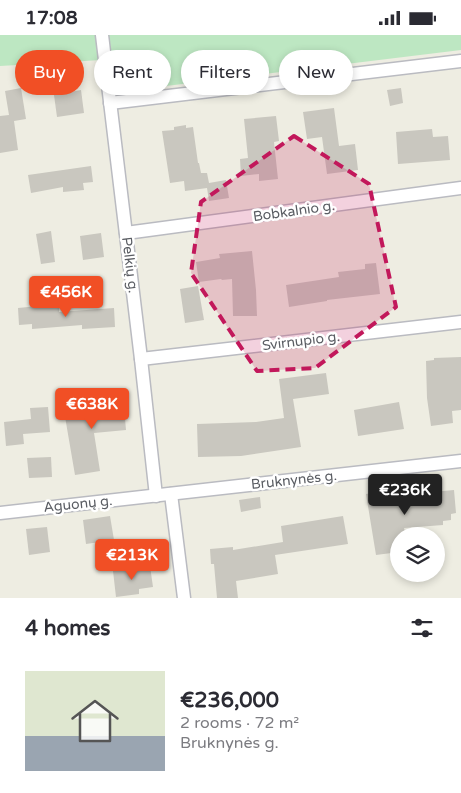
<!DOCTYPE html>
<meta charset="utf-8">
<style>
:root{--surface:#fff;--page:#f2f2f3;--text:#2b2b33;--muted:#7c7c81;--accent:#f14f25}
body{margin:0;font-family:"Varela Round",sans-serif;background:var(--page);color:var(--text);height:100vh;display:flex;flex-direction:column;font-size:19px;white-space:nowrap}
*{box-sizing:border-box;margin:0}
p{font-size:16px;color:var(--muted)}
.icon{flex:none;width:28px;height:28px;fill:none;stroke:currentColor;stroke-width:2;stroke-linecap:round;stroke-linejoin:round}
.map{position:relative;height:563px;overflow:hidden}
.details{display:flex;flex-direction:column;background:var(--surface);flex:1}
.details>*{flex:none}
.top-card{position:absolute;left:15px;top:15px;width:431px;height:45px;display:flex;gap:10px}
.tools{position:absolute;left:390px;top:492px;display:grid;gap:10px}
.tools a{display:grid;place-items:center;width:55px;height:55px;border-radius:50%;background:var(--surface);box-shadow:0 2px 8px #0003;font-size:25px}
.price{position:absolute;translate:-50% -42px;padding:0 11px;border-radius:5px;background:var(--accent);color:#fff;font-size:16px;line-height:32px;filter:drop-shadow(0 1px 2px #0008)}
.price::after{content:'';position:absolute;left:50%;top:30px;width:15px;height:11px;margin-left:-8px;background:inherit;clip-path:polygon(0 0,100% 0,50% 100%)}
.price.on{background:#222;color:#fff}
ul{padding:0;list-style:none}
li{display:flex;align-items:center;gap:15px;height:125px;padding:0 25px}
li span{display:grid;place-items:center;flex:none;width:140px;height:100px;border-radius:0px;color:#555}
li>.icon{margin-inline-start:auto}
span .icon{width:60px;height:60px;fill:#fffc;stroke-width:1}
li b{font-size:21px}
h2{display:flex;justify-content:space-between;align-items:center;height:60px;padding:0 25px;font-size:21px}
.tag{padding:0 18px;border-radius:22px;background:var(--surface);box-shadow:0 2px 8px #0003;font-size:18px;line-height:45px}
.tag.on{background:var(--accent);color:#fff}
.status{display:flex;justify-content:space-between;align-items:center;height:35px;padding:0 25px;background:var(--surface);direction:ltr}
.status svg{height:14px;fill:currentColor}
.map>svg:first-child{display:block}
.green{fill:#bde7c2}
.building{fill:#c9c7bf}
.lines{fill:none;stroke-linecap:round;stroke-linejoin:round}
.minor-casing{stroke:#babbc1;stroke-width:15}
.minor{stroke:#fff;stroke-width:12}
.marked{fill:#c2185b;fill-opacity:0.2;stroke:#c2185b;stroke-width:4;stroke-dasharray:10 6;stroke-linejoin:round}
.labels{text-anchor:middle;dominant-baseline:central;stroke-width:5;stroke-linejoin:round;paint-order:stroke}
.street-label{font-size:14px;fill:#5a5d63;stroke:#fff}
</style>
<div class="status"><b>17:08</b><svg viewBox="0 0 49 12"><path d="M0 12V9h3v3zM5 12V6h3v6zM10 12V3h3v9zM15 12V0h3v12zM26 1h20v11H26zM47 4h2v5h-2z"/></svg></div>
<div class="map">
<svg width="461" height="563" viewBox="0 0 461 563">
<rect width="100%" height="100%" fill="#eeede2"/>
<!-- green -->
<path class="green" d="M0,0H461V15L125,56L118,24L0,31Z"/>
<!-- building -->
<g class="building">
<path d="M21,53L26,84L14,86L18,115L0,118V81L9,80L5,56Z"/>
<path d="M401,53L403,68L390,71L387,55Z"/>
<path d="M81,55L84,78L57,82L54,60Z"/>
<path d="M334,73L339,111L355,109L358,135L327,139L322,102L307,104L303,77Z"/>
<path d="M276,81L279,106L274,107L278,144L259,146V139L241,141L240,124L248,123L244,84Z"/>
<path d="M186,90V93L193,92L198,128H199L201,138H207L209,148L226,145L229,163L209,166L207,153L185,156L184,146L170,148L162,96L174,95V92Z"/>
<path d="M432,94L433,102L448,101L450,125L398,129L396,97Z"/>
<path d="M91,131L93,147L83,148L84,155L63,157V152L31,158L28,140Z"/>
<path d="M51,196L55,227L41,229L36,199Z"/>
<path d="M101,198L104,222L83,225L80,201Z"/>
<path d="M252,216L256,255L257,281H233L232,244L222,245L221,244L199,247L196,227L220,223L219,219Z"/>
<path d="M376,228L380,259L327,265V266L289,272L286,250L339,242L338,237L365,234V229Z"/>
<path d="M198,251L204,285L185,288L180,254Z"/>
<path d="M59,269V277L114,273L115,292L82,294V290L32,294V289L19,290L18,273Z"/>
<path d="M461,322V375L452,376L453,388L431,391L427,363L426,326L434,325V323Z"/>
<path d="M326,338L329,359L293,364L301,412L241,421L198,422L197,389L256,387L284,383L279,344Z"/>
<path d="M123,361L126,395L94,398L100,436L75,440L63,370L105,367V363Z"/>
<path d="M399,367L404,394L358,401L354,375Z"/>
<path d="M48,372L50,397L23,399L24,409L6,411L4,387L31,384L30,373Z"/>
<path d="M51,422L52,442L29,443L27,423Z"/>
<path d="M398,454L400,468L433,465L432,457L454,455L456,478L451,479V485L443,486V490L404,493L406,501H399V517L376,520L366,459Z"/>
<path d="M260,462L261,473L241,477L239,465Z"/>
<path d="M110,481L114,505L86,509L83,485Z"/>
<path d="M343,481L348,509L275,520L278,539L236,546L238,563H217L214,529H211L210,514L233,512V515L283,507L281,491Z"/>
<path d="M47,492L50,517L29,520L26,494Z"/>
<path d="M150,531L153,552L139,554V559L116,562L113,536Z"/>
</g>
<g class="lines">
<defs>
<g id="minor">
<path d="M102,0L141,324L156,461"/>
<path d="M110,68L461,26"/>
<path d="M126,198L461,153"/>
<path d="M141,324L461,287"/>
<path d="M171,459L184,563"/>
<path d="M0,478L461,426"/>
</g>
</defs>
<!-- minor casing -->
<use href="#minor" class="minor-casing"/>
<!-- minor -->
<use href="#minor" class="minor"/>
</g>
<!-- marked area -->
<path class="marked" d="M294,101L369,149L396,272L315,333L257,336L191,238L201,167Z"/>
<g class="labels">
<!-- street labels -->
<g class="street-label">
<text transform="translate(294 176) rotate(-8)">Bobkalnio g.</text>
<text transform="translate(130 230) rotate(83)">Pelkių g.</text>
<text transform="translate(301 306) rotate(-7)">Svirnupio g.</text>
<text transform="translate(294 445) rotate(-6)">Bruknynės g.</text>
<text transform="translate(78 469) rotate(-6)">Aguonų g.</text>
</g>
</g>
</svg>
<div class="tools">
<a><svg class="icon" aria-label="layers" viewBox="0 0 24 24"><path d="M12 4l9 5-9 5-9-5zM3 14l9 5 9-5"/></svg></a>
</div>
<b class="price" style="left:66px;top:283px">€456K</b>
<b class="price" style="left:92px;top:395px">€638K</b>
<b class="price on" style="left:405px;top:481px">€236K</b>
<b class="price" style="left:132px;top:546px">€213K</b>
<div class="top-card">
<a class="tag on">Buy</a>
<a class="tag">Rent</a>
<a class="tag">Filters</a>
<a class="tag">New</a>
</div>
</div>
<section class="details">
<h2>4 homes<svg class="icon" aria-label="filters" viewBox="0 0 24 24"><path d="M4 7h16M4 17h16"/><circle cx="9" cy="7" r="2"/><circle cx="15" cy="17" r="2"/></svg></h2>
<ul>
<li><span style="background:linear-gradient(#dfe7d0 65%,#9aa5b1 0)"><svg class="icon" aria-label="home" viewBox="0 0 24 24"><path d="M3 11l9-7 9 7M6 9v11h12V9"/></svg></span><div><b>€236,000</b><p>2 rooms · 72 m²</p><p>Bruknynės g.</p></div></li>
</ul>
</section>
